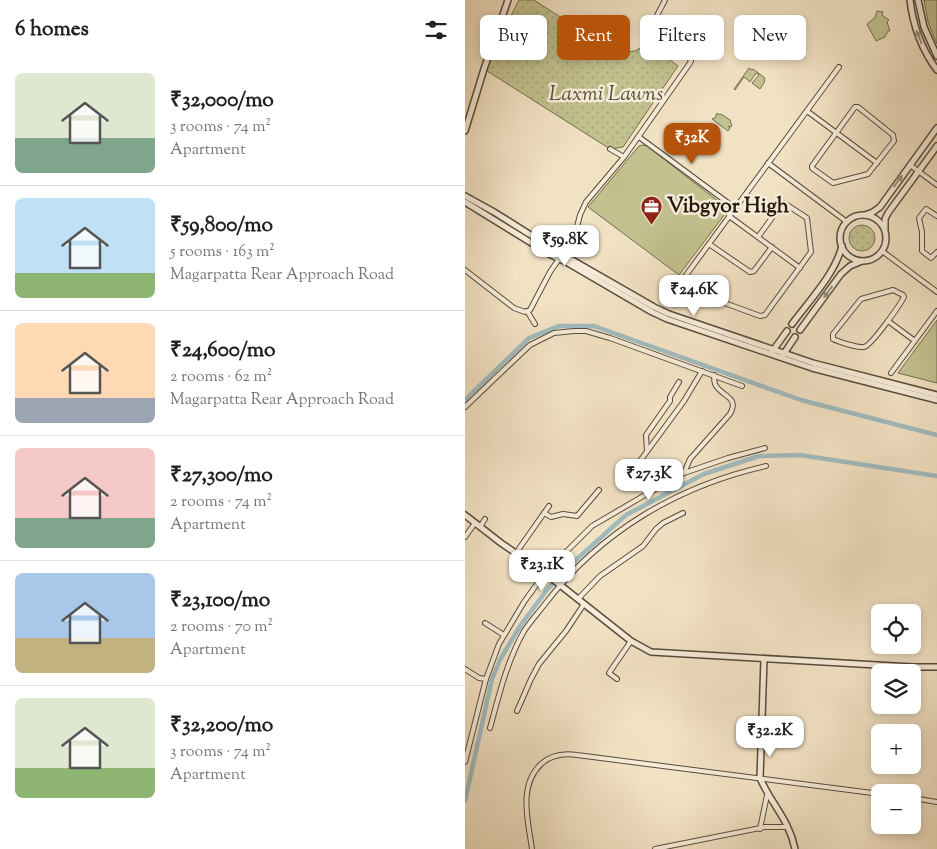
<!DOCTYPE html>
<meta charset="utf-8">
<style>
:root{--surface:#fff;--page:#f2f2f2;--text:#202124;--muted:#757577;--line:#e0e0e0;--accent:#b45309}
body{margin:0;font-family:"Sorts Mill Goudy",serif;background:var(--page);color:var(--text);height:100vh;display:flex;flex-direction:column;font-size:19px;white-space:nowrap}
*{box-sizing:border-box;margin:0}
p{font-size:16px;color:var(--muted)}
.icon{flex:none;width:28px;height:28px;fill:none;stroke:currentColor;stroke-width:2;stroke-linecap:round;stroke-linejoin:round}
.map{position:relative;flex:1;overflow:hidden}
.sheet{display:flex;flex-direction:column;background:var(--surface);width:465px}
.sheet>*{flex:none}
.top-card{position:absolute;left:15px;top:15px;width:381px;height:45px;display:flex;gap:10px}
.fabs{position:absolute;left:406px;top:604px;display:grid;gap:10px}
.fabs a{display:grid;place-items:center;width:50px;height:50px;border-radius:8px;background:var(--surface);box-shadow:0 2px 8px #0003;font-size:25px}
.price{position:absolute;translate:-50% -42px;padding:0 11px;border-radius:10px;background:#fff;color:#222;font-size:16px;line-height:32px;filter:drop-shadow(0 1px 2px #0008)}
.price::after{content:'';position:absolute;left:50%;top:30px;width:15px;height:11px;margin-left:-8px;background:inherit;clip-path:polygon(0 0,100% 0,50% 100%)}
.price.on{background:var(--accent);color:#fff}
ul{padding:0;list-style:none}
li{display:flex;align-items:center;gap:15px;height:125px;padding:0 15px}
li+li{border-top:1px solid var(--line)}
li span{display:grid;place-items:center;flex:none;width:140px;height:100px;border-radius:8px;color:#555}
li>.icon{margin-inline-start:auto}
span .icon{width:60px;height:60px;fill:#fffc;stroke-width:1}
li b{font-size:21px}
h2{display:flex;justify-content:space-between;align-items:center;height:60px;padding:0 15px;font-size:21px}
.pill{padding:0 18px;border-radius:8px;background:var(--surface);box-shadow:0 2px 8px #0003;font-size:18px;line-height:45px}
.pill.on{background:var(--accent);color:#fff}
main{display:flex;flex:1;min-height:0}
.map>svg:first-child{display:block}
.green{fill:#c2c18f;stroke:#726e4e}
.garden{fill:url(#garden-dots);stroke:#726e4e}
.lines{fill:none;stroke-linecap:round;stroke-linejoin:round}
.canal{stroke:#a0bbbf;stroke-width:4.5}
.minor-casing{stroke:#574c3c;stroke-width:6}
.tertiary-casing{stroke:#574c3c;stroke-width:8}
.minor{stroke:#f7ecd9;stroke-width:4}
.tertiary{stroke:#f7ecd9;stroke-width:5}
.oneway{fill:#988e7e}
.labels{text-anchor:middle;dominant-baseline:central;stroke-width:5;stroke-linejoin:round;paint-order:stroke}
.park-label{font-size:21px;font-style:italic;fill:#534c35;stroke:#f7ecd9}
.poi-label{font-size:21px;font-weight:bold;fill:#231a0e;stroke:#f7ecd9;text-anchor:start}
</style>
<main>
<section class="sheet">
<h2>6 homes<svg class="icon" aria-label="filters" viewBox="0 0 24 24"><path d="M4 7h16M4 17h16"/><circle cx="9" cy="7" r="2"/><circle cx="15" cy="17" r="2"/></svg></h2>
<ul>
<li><span style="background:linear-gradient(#dfe7d0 65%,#7fa58c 0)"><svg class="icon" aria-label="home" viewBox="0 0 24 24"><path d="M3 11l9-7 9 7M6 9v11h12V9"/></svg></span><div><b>₹32,000/mo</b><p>3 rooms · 74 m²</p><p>Apartment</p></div></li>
<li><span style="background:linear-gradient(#bfe0f5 75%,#8fb573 0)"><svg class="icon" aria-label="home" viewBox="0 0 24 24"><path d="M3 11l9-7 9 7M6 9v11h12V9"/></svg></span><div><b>₹59,800/mo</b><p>5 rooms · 163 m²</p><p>Magarpatta Rear Approach Road</p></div></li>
<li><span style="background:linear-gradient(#ffd9b3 75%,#9aa5b1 0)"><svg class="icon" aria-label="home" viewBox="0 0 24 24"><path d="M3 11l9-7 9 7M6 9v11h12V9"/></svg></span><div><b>₹24,600/mo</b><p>2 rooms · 62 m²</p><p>Magarpatta Rear Approach Road</p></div></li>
<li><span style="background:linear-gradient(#f6c9c9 70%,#7fa58c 0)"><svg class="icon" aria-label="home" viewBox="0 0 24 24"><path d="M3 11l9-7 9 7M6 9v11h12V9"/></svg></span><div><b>₹27,300/mo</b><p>2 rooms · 74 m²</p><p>Apartment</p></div></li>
<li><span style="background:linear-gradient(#a9c7e8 65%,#c2b280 0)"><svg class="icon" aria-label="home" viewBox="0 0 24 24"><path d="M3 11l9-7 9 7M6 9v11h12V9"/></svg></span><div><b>₹23,100/mo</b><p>2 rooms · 70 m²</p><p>Apartment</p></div></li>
<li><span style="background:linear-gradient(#dfe7d0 70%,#8fb573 0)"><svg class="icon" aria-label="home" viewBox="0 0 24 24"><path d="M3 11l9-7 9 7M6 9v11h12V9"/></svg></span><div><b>₹32,200/mo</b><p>3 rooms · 74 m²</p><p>Apartment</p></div></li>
</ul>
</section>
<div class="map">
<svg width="472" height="849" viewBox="0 0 472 849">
<defs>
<pattern id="garden-dots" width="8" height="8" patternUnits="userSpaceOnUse" patternTransform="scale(1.25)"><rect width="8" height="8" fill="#c2c18f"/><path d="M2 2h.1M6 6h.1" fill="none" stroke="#a6a57a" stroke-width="1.8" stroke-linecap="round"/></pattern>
</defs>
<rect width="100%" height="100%" fill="#f2e2c4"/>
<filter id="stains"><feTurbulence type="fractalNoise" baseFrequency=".004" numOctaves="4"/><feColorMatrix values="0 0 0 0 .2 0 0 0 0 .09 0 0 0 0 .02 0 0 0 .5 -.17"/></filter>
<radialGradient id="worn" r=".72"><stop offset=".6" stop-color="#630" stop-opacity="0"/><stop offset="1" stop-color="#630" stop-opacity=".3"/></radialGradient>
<!-- green -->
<g class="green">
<path d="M459,0H472V44L463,22Z"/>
<path d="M412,11L418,12L417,15L424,20L422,22L425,31H423L420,37L411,41L402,24L410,18Z"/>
<path d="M284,68L287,70L288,69L300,78L299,80L300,81L295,89L287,83L294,75L291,73L285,82L279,77L270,90L269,89Z"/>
<path d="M252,113L255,115L256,114L265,120L267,126L265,127L263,126L265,128L263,131L247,119L250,118Z"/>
<path d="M178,145L182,146L262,208L260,214L214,275L123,207L174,146Z"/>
<path d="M131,238L132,247L121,249L120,239Z"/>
<path d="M472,320V383L433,373Z"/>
</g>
<!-- garden -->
<g class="garden">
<path d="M54,0H69L151,53L170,51L183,44L213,66L158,147L145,149L19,69Z"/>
<circle cx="397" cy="238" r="13"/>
</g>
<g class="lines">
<!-- canal -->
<g class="canal">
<path d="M0,400L64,338L94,326H129L336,400L472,435"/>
<path d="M0,801L27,679L35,660L55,626L82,590L103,567L161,515L239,474L294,456L335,455L472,476"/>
</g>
<defs>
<g id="minor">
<path d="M390,107H393L428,135L429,141L403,174L368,183L347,168V166Z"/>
<path d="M342,111L412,163"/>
<path d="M174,137L270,208"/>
<path d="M145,149L159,157"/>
<path d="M303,163L382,222"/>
<path d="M445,165L472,185"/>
<path d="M264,216L335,268"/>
<path d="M472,216L461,209L454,218L457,232V251L466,258L472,252"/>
<path d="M293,237L317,204L319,203L342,218L346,252L300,315L295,316L216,287V282L374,67"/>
<path d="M244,244L285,272L289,271L307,247"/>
<path d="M417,251L472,292"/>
<path d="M0,270L49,308L60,312L65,310L85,272L94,259L104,247L109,238L115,215L121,202L159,157L225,63L226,61L223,56L189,32C186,22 196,9 200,0"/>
<path d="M428,290L438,295L439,297C435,305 406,346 399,347C393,348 374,342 368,339V334L396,299Z"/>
<path d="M62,311L70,324"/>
<path d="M423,321L450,341"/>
<path d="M426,373L472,311"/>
<path d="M0,407L65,345L89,333L109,331H121L145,338L277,386"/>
<path d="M182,451L181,435L205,401V397L214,382"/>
<path d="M219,473L225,459L265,414C275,396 256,397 250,384C249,381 249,378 249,375"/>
<path d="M164,476L219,401L237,371"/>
<path d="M79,513L86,517L98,514L112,516L134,490"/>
<path d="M15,527L20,519"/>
<path d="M0,537L10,523"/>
<path d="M51,553L84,506"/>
<path d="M113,599L135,576L178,546L191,529L198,523L218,513"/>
<path d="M20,623L39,635"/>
<path d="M0,669L14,678L21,679"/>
<path d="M152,679L144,673L166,641"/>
<path d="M52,711L66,679L74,664L101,631L119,604"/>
<path d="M25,728C34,695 42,661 59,631C65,622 73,613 80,604C136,531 213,486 301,466"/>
<path d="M0,762L21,679L34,644L59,602L80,573L127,526L180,495L219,473L263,458L300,448"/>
<path d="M448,798L472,802"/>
<path d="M295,829L302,795"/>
<path d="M67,849C63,821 53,786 76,764C86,755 99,753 112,755L415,794"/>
<path d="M190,849L300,827H323"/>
</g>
<g id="tertiary">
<path d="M445,0C448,26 457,50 472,70"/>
<path d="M453,0L459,27L472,56"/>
<path d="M0,131L19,69L43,0"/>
<path d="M0,196L29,212L88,249L189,307L204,314L348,363L472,395"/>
<path d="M0,202L86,255L103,263L187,312L202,319L347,368L472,400"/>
<path d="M400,215L408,212L415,207L472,128"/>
<circle cx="398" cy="238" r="23"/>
<path d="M420,229V219L423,213L472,146"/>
<path d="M327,324C344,301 370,274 377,246"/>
<path d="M335,330L376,274L385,266L397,261"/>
<path d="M307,352L322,331"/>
<path d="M318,355L330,337"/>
<path d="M0,515L36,543L80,573L166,641L186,652L447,667H472"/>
<path d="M299,659L295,778C306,804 324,819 330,849"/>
</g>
</defs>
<!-- minor casing -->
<use href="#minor" class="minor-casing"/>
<!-- tertiary casing -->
<use href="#tertiary" class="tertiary-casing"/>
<!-- minor -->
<use href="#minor" class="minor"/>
<!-- tertiary -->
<use href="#tertiary" class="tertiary"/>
</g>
<!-- one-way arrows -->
<defs><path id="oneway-solid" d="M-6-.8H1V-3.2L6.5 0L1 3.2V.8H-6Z" transform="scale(1.25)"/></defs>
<g class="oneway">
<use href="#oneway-solid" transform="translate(454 37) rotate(-111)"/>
<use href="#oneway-solid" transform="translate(433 181) rotate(-54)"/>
<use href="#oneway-solid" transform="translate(363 292) rotate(126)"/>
</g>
<!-- icons -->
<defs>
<symbol id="office-pin" viewBox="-11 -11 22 30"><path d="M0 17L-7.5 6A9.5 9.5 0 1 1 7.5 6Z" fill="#8f2418" stroke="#f7ecd9"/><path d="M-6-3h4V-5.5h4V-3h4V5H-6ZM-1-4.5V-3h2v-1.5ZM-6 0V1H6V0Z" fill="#fff"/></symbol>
</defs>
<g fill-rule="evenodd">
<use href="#office-pin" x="174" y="194" width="25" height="34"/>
</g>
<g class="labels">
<!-- park labels -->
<g class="park-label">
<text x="141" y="95">Laxmi Lawns</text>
</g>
<!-- poi labels -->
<g class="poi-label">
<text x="202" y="207">Vibgyor High</text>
</g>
</g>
<rect width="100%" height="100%" filter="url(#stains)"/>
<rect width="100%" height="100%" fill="url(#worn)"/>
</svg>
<div class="fabs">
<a><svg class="icon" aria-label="locate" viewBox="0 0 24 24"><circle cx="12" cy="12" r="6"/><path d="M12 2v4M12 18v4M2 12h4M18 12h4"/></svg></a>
<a><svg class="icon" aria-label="layers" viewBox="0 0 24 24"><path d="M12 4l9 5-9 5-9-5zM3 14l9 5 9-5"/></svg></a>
<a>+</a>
<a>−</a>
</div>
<b class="price on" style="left:227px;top:165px">₹32K</b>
<b class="price" style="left:100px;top:267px">₹59.8K</b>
<b class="price" style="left:229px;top:317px">₹24.6K</b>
<b class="price" style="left:184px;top:501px">₹27.3K</b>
<b class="price" style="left:77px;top:592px">₹23.1K</b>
<b class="price" style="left:305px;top:758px">₹32.2K</b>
<div class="top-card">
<a class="pill">Buy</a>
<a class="pill on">Rent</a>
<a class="pill">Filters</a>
<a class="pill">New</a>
</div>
</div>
</main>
